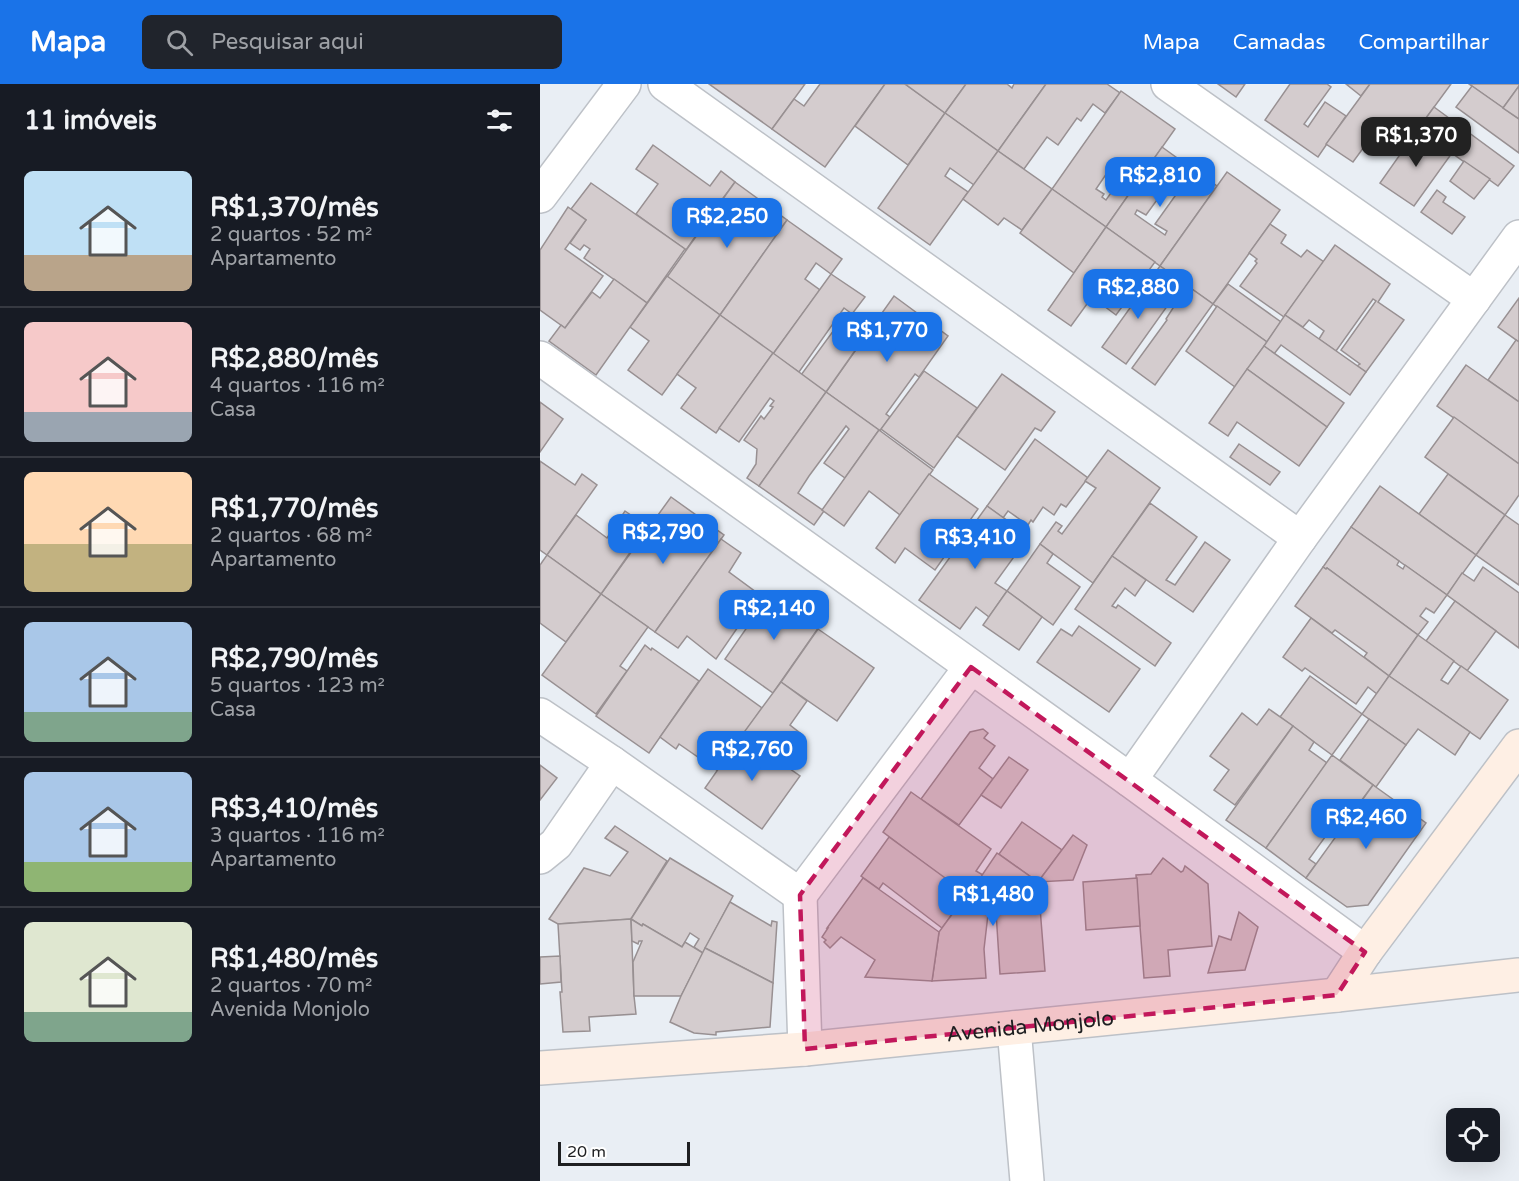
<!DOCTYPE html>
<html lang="pt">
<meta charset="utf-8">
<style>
:root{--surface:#171b24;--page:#20242c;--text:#f1f3f6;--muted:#9ea1a6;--line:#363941;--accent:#1a73e8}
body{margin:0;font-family:"Varela Round",sans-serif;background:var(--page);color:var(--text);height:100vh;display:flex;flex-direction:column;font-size:22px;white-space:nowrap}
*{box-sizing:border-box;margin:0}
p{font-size:20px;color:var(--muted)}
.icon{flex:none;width:33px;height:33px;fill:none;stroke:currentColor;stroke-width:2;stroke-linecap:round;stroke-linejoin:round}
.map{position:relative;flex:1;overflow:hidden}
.details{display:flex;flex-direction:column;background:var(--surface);width:540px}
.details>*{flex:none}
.fabs{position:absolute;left:906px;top:1024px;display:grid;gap:12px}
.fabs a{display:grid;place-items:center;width:54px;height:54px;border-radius:9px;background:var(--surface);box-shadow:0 6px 24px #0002;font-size:30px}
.scale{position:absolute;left:18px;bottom:15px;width:132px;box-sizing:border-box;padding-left:6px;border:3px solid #1e1f21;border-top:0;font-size:16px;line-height:21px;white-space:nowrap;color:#1e1f21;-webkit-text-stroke:4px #fff;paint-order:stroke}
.price{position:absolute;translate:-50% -51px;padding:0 14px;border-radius:12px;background:var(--accent);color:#fff;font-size:20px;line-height:39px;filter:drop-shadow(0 2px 3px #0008)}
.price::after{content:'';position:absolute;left:50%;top:36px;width:18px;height:14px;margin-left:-9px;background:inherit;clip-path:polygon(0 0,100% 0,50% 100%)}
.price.selected{background:#222;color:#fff}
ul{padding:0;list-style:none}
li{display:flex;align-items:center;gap:18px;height:150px;padding:0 24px}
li+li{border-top:2px solid var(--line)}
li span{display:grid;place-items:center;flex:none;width:168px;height:120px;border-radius:9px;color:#555}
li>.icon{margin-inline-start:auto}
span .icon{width:72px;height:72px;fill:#fffc;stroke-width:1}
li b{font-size:26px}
h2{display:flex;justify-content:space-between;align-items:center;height:72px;padding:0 24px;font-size:26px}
header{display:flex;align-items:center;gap:36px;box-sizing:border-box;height:84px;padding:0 30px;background:var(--accent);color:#fff}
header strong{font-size:28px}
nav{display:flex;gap:33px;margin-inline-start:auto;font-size:21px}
.search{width:420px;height:54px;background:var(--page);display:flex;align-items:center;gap:15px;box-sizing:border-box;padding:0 21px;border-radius:9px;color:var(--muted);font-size:22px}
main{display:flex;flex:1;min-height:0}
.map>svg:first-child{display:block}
.building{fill:#d4ccce;stroke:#989092;stroke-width:1.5;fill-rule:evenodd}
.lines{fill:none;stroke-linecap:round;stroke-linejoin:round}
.street-casing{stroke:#bdc1c7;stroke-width:36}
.secondary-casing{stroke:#bdc1c7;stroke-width:36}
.street{stroke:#fff;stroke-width:33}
.secondary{stroke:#feefe4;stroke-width:33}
.marked{fill:#c2185b;fill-opacity:0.2;stroke:#c2185b;stroke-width:4.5;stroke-dasharray:12 8;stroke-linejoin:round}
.labels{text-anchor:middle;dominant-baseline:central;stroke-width:4.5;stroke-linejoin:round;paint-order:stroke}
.street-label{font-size:21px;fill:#1e1f21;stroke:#fff}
</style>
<header>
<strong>Mapa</strong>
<div class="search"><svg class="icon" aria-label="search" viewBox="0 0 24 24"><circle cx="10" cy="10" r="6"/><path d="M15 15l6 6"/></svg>Pesquisar aqui</div>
<nav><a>Mapa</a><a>Camadas</a><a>Compartilhar</a></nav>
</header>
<main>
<section class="details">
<h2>11 imóveis<svg class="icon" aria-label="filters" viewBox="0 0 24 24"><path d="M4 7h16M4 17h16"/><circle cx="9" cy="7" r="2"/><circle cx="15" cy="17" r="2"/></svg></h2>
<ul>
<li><span style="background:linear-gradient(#bfe0f5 70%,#b9a48a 0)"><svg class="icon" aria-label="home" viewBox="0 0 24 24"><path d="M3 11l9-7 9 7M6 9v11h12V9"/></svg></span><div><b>R$1,370/mês</b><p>2 quartos · 52 m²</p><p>Apartamento</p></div></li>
<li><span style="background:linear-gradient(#f6c9c9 75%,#9aa5b1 0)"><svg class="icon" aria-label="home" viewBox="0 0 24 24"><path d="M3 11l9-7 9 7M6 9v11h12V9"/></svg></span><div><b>R$2,880/mês</b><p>4 quartos · 116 m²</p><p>Casa</p></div></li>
<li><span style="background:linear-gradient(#ffd9b3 60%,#c2b280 0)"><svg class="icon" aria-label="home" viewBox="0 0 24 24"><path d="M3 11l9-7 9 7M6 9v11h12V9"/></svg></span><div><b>R$1,770/mês</b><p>2 quartos · 68 m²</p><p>Apartamento</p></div></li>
<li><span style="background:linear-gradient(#a9c7e8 75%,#7fa58c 0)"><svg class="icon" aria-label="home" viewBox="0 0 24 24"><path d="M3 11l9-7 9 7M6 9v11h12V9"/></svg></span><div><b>R$2,790/mês</b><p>5 quartos · 123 m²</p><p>Casa</p></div></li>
<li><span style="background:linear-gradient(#a9c7e8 75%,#8fb573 0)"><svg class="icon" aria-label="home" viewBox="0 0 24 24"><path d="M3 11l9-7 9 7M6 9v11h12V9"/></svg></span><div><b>R$3,410/mês</b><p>3 quartos · 116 m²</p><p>Apartamento</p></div></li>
<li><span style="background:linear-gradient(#dfe7d0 75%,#7fa58c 0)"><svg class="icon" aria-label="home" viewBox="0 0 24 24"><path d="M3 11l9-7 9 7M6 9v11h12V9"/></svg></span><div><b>R$1,480/mês</b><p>2 quartos · 70 m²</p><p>Avenida Monjolo</p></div></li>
</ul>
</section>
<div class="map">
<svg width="979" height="1097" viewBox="0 0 979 1097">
<rect width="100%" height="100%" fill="#e9eef4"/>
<!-- building -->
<g class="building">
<path d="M169,0H265L232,45Z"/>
<path d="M280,0H345L285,83L232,45L254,15L264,22Z"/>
<path d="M345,0H365L405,29L368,81L315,42Z"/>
<path d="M365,0H426L405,29Z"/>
<path d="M426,0H467L472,4L474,0H506L458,67L405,29Z"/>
<path d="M506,0H567L580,9L565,29L553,20L541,37L537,34L518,61L507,53L484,85L458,67Z"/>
<path d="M678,0H705L696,13Z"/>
<path d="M750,0H787L791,3L764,40L768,43L785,18L806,32L778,73L725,36Z"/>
<path d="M806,0H830L821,12Z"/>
<path d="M830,0H911L867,60L852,49L844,60L832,52L813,78L786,60Z"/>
<path d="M929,0H979V2L963,24Z"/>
<path d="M932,2L979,35V69L916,23Z"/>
<path d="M979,2V35L963,24Z"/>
<path d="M581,7L635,45L566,143L512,105ZM571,83L583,92L566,116L562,113L564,110L556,105Z"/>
<path d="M894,23L974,82L958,102L878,45Z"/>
<path d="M405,29L458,67L434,101L410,84L405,92L428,108L390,161L338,124Z"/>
<path d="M878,45L912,69L874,122L840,99Z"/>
<path d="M113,61L170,102L181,87L195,98L170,132L162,127L154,138L162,143L146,166L96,130L118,100L96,85Z"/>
<path d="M622,63L644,79L606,131L597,126L595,130L625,151L627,147L615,140L650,91L654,93L657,88L677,102L620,182L566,143Z"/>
<path d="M458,67L512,105L482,146L464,134L458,141L423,115Z"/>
<path d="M924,77L950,95L934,115L910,97Z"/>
<path d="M687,88L740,126L673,220L620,182Z"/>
<path d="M195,98L247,136L180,231L127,193Z"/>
<path d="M51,99L145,165L107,219L44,174L50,165L44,161L40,166L30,159L46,136L31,125Z"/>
<path d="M512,105L566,143L534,189L480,149Z"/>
<path d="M897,106L906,113L903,118L925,133L912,150L881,128Z"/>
<path d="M28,123L46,136L25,165L63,192L25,244L0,226V166Z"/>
<path d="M247,136L302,175L291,190L276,179L265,195L280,206L233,270L180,231Z"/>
<path d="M730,140L746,151L741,159L761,173L767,166L784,178L744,233L700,202L717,179L715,177L717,175L709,169Z"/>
<path d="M566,143L615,178L576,231L552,213L531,242L508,226Z"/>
<path d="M795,161L850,200L838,218L864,236L826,288L817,282L820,280L801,266L836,217L833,215L796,267L779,255L784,247L769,236L763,243L745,231Z"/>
<path d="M620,182L630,189L614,211L628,221L586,280L562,263Z"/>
<path d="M291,190L325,213L312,230L304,224L259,288L233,270Z"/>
<path d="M127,192L180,231L122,311L88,286L109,257L90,243Z"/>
<path d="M635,193L673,220L615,301L592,284L627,236L626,235L635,221L622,211Z"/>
<path d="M74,195L107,219L56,291L9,257L21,241L25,244L52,208L60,214Z"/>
<path d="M688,200L741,238L727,258L673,220Z"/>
<path d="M354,212L408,252L379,293L375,290L346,330L350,333L340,347L286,308Z"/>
<path d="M979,214V258L958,243Z"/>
<path d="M677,222L727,258L695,303L646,267Z"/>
<path d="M180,231L233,269L176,349L141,324L156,304L137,290Z"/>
<path d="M745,231L826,288L810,311L741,261L734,270L724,262Z"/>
<path d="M302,235L326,251L286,308L261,291Z"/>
<path d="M976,256L979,258V318L948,296Z"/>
<path d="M724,262L804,319L787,343L707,285Z"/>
<path d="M233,269L286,308L219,402L207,394L216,380L217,365L204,356L221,332L224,335L233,323L230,322L234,317L230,314L199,358L179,344Z"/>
<path d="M926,281L979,318V380L897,322Z"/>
<path d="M707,285L787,343L759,382L697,338L688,352L669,339Z"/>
<path d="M384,287L437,324L394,384L341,345Z"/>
<path d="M462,290L515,328L501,347L495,344L465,386L417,352Z"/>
<path d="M286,308L339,346L305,394L284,379L309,345L306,342L269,392L258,409L284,427L274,441L219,402Z"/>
<path d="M0,318L23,335L0,368Z"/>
<path d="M914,333L979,380V411L965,431L885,373Z"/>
<path d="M339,346L393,386L360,431L329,407L304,442L282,426Z"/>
<path d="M495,355L548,394L526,423L521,420L514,431L503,423L493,438L491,436L488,441L468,427L463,434L447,422Z"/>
<path d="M699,360L740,388L730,401L690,373Z"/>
<path d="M568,366L620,404L553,499L500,460L516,438L522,442L518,447L522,450L556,404L545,397Z"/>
<path d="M0,377L35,401L42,390L57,401L7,471L0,466Z"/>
<path d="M389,390L438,425L395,486L365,464L355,479L336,464Z"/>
<path d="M908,390L965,431L936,471L879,430Z"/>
<path d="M840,402L936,471L907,511L811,443Z"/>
<path d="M131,413L184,451L115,548L61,510Z"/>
<path d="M610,419L657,453L626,496L635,501L665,458L690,476L653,528L572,472Z"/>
<path d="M447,422L489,452L455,499L467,507L449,533L436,523L420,545L379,516Z"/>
<path d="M85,427L108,443L61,510L7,471L36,431L67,454Z"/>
<path d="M965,431L979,441V501L936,471Z"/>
<path d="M811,443L859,477L857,481L863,485L865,481L907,511L894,529L886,524L880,532L888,538L878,551L787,484L786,485L783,483Z"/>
<path d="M181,455L201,469L189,488L220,511L176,575L147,552L138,564L115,548Z"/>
<path d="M500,460L513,470L507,479L540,503L513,541L467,507Z"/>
<path d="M7,471L61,510L26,558L0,539V481Z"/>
<path d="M572,472L606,496L595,512L585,504L572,522L576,524L578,521L631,559L615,582L535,525Z"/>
<path d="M783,483L786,485L787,484L878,551L849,592L824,573L827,569L795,546L792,549L755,522Z"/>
<path d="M943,483L979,509V564L907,511L922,489L934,497Z"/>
<path d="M467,507L502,533L479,566L443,541Z"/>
<path d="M61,510L108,543L80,582L87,587L56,630L2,591Z"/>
<path d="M219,514L244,532L251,522L254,524L260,515L286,533L233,609L185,575L208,542L202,538Z"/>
<path d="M915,517L956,547L927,587L886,557Z"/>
<path d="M771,534L849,592L837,610L828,603L816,620L765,584L762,587L743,573Z"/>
<path d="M539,542L600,585L569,628L497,578L521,545L532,552Z"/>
<path d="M278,545L334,584L297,637L241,598Z"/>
<path d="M878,551L914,577L901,596L908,600L921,582L968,616L940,655L849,592Z"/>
<path d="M105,561L111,566L112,564L159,597L109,669L56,632Z"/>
<path d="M168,585L222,624L178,687L139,660L136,665L120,653Z"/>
<path d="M770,592L822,630L792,671L740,633Z"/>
<path d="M849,592L930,648L915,671L878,645L866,661L822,630Z"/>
<path d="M241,598L267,617L250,641L260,649L245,669L247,670L241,679L202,651Z"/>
<path d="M729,625L753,642L695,721L674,706L689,686L670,672L702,629L717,641Z"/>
<path d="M829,635L866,661L836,703L800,676Z"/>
<path d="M753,642L774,658L769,666L787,679L726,764L686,736Z"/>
<path d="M443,645L448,649L444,654L455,662L439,684L453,695L419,741L381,715L430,648Z"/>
<path d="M202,651L260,692L222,745L165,704Z"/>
<path d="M792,671L833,701L807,736L801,731L769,775L776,780L766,794L726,764Z"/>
<path d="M469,673L488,686L461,724L441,711Z"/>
<path d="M0,681L17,694L0,716Z"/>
<path d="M833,701L886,739L828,821L807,823L766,794Z"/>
<path d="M371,708L451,765L436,787L443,791L428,812L343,748Z"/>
<path d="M482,738L522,766L498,798L459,770Z"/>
<path d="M75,742L127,777L91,835L18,840L9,835L44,784L70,792L88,768L65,754Z"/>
<path d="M533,751L547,761L533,796L498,798Z"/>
<path d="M349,753L427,810L402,844L343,799L339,805L321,792Z"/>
<path d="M457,769L498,798L505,887L460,890L454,797L452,796L444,865L446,894L392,897L399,848L427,810L428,812Z"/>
<path d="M130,774L193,812L163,869L154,863L159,855L150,849L142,863L103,840L102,842L91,835Z"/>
<path d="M623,774L641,788L643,787L645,782L668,800L672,862L628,866L630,892L604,894L596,791L611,790Z"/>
<path d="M323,794L399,848L392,897L325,893L335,876L301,853L290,864L284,858L286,856L282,853L288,844H287Z"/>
<path d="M597,794L600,842L546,846L543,798Z"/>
<path d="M190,818L231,842L232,837L237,838L233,899L165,864Z"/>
<path d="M699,828L718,843L705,886L668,889L679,852L691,856Z"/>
<path d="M91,835L94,912L96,930L49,933L50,947L23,948L20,908H22L18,840Z"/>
<path d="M91,835L102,842L103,840L142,863L145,858L163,869L141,912H94L93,878L102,857H99L98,860L92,857Z"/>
<path d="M165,864L233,899L230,943L176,948V951L154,949L130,938L141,912Z"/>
<path d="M20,872L21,898L0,900V873Z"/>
</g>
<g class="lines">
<defs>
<g id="street">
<path d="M125,0L760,454"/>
<path d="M628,0L934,215"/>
<path d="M0,112L84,0"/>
<path d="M0,274L590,696L825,868"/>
<path d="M0,631L72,679L260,811L431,583"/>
<path d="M590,696L760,454L979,153"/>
<path d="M0,773L16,760L72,679"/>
<path d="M260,811L265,965"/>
<path d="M474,944L487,1097"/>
</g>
<g id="secondary">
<path d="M797,911L825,868L979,662"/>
<path id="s1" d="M0,984L265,965L797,911L979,891"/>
</g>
</defs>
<!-- street casing -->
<use href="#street" class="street-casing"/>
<!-- secondary casing -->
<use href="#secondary" class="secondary-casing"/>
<!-- street -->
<use href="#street" class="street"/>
<!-- secondary -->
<use href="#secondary" class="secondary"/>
</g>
<!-- marked area -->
<path class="marked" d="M431,583L825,868L797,911L265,965L260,811Z"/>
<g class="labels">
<!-- street labels -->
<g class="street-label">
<text stroke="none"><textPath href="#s1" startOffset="492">Avenida Monjolo</textPath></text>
</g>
</g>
</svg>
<div class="fabs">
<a><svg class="icon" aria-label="locate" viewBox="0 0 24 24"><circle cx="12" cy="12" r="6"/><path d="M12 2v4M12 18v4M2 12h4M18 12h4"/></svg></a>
</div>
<div class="scale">20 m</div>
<b class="price selected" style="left:876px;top:84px">R$1,370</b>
<b class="price" style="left:620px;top:124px">R$2,810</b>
<b class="price" style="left:187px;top:165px">R$2,250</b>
<b class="price" style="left:598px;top:236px">R$2,880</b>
<b class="price" style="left:347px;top:279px">R$1,770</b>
<b class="price" style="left:123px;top:481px">R$2,790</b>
<b class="price" style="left:435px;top:486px">R$3,410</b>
<b class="price" style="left:234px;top:557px">R$2,140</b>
<b class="price" style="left:212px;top:698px">R$2,760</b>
<b class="price" style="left:826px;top:766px">R$2,460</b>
<b class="price" style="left:453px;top:843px">R$1,480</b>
</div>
</main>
